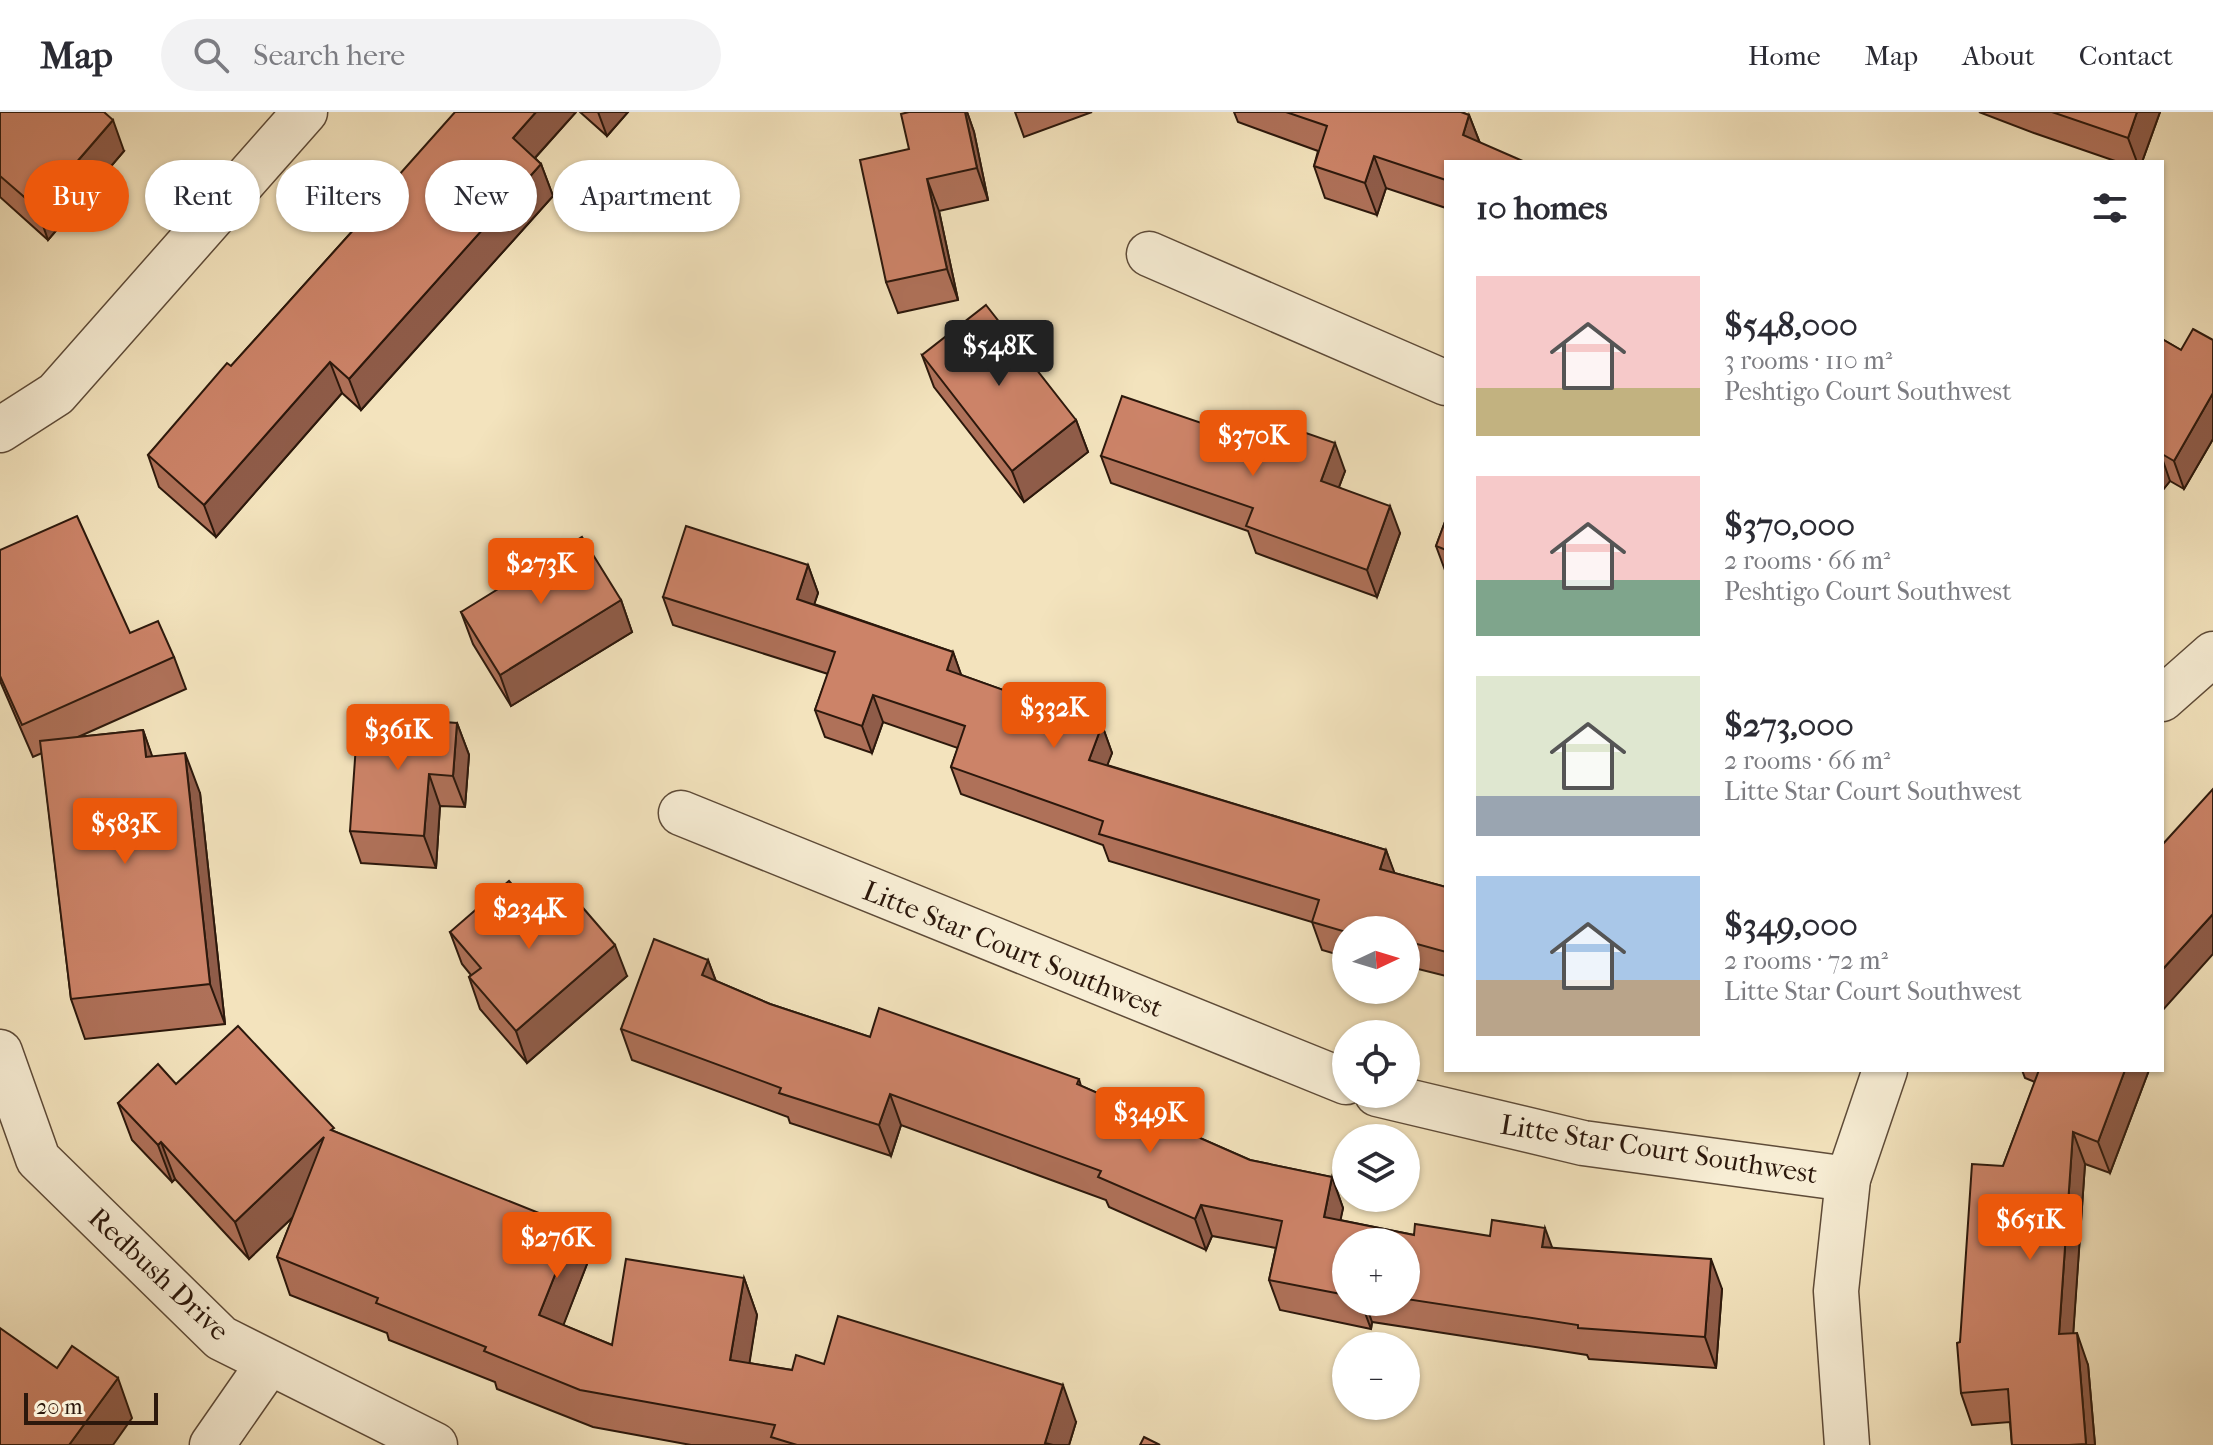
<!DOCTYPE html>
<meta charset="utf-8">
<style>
:root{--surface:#fff;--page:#f2f2f3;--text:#2b2b33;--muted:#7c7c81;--line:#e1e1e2;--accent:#ea580c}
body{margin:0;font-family:"IM FELL French Canon",serif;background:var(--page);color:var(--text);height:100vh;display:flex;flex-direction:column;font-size:30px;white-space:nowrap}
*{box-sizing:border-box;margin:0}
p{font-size:26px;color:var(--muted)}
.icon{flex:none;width:44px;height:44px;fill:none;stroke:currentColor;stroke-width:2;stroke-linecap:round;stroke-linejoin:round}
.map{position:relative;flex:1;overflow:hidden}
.panel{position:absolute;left:1444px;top:48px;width:720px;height:912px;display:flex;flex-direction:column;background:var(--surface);border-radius:0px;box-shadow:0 2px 6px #0004}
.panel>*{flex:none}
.banner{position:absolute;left:24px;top:48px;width:760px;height:72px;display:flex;gap:16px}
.needle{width:52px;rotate:86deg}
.buttons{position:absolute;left:1332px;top:804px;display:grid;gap:16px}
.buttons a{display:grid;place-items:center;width:88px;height:88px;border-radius:50%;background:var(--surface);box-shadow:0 2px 6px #0004;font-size:40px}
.scale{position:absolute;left:24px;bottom:20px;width:134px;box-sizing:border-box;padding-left:8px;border:4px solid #2c180c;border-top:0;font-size:22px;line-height:28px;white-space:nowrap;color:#2c180c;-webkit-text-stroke:6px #f7edd4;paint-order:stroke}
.price{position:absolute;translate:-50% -68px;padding:0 18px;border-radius:8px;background:var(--accent);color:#fff;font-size:26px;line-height:52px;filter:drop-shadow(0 2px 4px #0008)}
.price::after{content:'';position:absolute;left:50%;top:48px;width:24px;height:18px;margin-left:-12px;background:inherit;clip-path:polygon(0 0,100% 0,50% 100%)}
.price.current{background:#222;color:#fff}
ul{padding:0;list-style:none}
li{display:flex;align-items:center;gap:24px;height:200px;padding:0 32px}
li span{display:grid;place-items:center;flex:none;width:224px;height:160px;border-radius:0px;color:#555}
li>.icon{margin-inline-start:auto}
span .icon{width:96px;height:96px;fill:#fffc;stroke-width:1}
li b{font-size:34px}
h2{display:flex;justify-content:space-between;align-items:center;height:96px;padding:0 32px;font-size:34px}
.pill{padding:0 28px;border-radius:36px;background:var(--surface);box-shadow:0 2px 6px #0004;font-size:28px;line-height:72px}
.pill.current{background:var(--accent);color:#fff}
header{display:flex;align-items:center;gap:48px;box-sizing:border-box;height:112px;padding:0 40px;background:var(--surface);border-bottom:2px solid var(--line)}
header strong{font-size:38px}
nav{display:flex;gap:44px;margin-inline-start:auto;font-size:28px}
.search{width:560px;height:72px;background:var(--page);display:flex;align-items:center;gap:20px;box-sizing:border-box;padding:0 28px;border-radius:44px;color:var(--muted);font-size:30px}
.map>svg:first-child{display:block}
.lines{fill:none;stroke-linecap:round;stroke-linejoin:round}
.street-casing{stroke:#5e4b38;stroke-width:47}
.street{stroke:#f7edd4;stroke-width:44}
.wall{fill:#af7159;stroke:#2c180c;stroke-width:2;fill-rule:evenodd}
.shaded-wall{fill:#8f5c49;stroke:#2c180c;stroke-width:2}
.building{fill:#cc8368;stroke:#2c180c;stroke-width:2}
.labels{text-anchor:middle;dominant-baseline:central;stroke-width:7;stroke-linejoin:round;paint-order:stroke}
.street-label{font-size:28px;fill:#2c180c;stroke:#f7edd4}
</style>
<header>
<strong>Map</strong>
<div class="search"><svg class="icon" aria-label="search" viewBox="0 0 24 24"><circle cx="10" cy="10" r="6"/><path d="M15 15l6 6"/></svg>Search here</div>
<nav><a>Home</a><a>Map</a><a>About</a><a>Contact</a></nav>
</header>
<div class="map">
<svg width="2213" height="1333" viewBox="0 0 2213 1333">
<rect width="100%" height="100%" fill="#f3e3bd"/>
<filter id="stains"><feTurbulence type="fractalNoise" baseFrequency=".0025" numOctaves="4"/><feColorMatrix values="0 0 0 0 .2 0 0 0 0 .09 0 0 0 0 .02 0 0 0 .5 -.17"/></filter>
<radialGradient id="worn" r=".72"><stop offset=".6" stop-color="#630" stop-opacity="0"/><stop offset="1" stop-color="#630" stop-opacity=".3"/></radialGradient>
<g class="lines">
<defs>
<g id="street">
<path d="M1149,142L1446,271"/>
<path d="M0,318L56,282L305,0"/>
<path d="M2162,587L2213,542"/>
<path d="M681,701L1346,970"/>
<path d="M0,940L38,1047L221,1226L435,1333"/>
<path d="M1377,982L1583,1031L1848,1067"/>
<path d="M212,1333L269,1251"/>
<path d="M1847,1333L1836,1179L1848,1067L1885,958"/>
</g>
</defs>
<!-- street casing -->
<use href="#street" class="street-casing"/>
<!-- street -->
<use href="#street" class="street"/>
</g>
<!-- wall -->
<g class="wall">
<path d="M0,0L124,39L48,128L0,85Z"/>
<path d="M576,0L535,46L541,52L553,84L361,298L342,281L216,425L159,375L148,343L231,254L383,85L382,82Z"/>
<path d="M580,0H628L607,24Z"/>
<path d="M909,0H967L974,20L988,88L939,99L958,188L898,201L886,170L909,37Z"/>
<path d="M1015,0H1092L1024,25Z"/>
<path d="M1234,0H1461L1469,3L1480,31L1446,50V96L1386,76L1377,103L1325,86L1314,54L1318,39L1238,10Z"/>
<path d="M1979,0H2160L2142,50H2118L2034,21Z"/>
<path d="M2162,227L2181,238L2213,228V327L2184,377L2170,369L2162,379Z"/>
<path d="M922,243L1076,308L1088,340L1024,390L934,275Z"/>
<path d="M1275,336L1345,359L1339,375L1400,421L1377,485L1256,441L1248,419L1111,371L1101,344Z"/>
<path d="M1446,407V461L1436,434Z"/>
<path d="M0,438L130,521L174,545L186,577L78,625L143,618L152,645L200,681L225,912L85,927L71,887L42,641L33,645L0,569Z"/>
<path d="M808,453L818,481L814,492L953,540L961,563L1102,613L1112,641L1107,653L1386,738L1394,761L1446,775V864L1406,854V818H1346V845L1322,838L1312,810L1109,749L1103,733L961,682L951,655L958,636L883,610L872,641L825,625L815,598L828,562L673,513L663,485Z"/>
<path d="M621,488L632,520L511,594L473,532L461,500Z"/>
<path d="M457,611L469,643L465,695L440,694L436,756L361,751L350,719Z"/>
<path d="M542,807L627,864L527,951L480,897L469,865L471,863L462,852L450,820Z"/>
<path d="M708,848L716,869L770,892L870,925L1079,967L1081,974L1250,1048L1332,1065L1343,1096L1340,1108L1414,1123L1553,1136L1722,1177L1716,1256L1589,1247L1587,1243L1372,1210L1371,1217L1280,1198L1269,1168L1276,1136L1212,1124L1206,1138L1109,1095L1106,1088L901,1013L891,1044L790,1011L788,1005L632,948L621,917ZM1346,1130H1406V1190H1346Z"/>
<path d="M2022,958H2149L2110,1061L2085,1052L2073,1221L2088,1253L2095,1333H2012L2010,1310L1972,1313L1961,1281L1960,1230L2003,1054L2035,970L2025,966Z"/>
<path d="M176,972L336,1020L587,1152L563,1213L612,1233L744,1166L757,1203L749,1251L792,1258L824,1252L1076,1310L1069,1333H691L593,1315L497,1277L495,1270L389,1228L387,1221L290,1183L277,1145L293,1105L249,1147L175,1067L172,1070L132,1028L118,991Z"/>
</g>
<!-- shaded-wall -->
<g class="shaded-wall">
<path d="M536,0H576L524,58L513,26Z"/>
<path d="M598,0H628L607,24Z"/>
<path d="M965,0H967L974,20L988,88L977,56Z"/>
<path d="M2137,0H2160L2142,50H2137L2128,26Z"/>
<path d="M1469,3L1481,34L1463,23Z"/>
<path d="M113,8L124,39L48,128L37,96Z"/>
<path d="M1374,44L1386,76L1377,103L1365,71Z"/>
<path d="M541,52L553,84L361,298L349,267Z"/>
<path d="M927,67L939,99L958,188L947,157Z"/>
<path d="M330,250L342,281L216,425L204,393Z"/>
<path d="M2213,281V327L2184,377L2174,349Z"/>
<path d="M1076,308L1088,340L1024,390L1012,359Z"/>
<path d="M1335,331L1345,359L1331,396L1321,369Z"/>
<path d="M2162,346L2170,369L2162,379Z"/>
<path d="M1390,394L1400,421L1377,485L1367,458Z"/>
<path d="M808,453L818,481L807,514L797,487Z"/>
<path d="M621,488L632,520L511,594L500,563Z"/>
<path d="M953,540L963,568L947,558Z"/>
<path d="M873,583L883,610L872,641L862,614Z"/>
<path d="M457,611L469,643L465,695L453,664Z"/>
<path d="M1102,613L1112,641L1099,675L1089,648Z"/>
<path d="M143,618L157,658L146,645Z"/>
<path d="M185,641L200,681L225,912L210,872Z"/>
<path d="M429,662L440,694L436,756L424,724Z"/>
<path d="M1386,738L1396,765L1380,757Z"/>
<path d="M2213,802V842L2162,899V858Z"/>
<path d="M615,833L627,864L527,951L516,919Z"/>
<path d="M708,848L719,878L702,863Z"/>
<path d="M2125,958H2149L2110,1061L2098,1030Z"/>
<path d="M890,982L901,1013L891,1044L879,1013Z"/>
<path d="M2073,1020L2085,1052L2071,1254L2059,1222Z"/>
<path d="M324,1025L338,1062L249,1147L235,1110Z"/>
<path d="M161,1030L175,1067L172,1070L158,1033Z"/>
<path d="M1332,1065L1343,1096L1335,1135L1324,1105Z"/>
<path d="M1201,1093L1212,1124L1206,1138L1195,1107Z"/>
<path d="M574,1115L587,1152L553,1240L539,1203Z"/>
<path d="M1545,1116L1556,1146L1542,1135Z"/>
<path d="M1711,1147L1722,1177L1716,1256L1705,1225Z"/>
<path d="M744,1166L757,1203L744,1286L730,1248Z"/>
<path d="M1361,1190H1365L1372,1210L1371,1217Z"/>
<path d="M2077,1221L2088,1253L2095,1333H2087L2086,1332Z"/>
<path d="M118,1266L132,1306L113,1333H69Z"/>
<path d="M1063,1273L1076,1310L1069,1333H1046L1045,1331Z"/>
</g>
<!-- building -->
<g class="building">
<path d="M0,0H104L113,8L37,96L0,64Z"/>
<path d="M455,0H536L513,26L541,52L349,267L330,250L204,393L148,343L227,251L231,254L384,84L382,82Z"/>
<path d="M909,0H965L977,56L927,67L947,157L886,170L860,48L909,37L901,2Z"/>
<path d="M1286,0H1461L1469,3L1463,23L1525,50H1446V68L1374,44L1365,71L1314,54L1327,14Z"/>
<path d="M2052,0H2137L2128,26Z"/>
<path d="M986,193L1076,308L1012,359L922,243Z"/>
<path d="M2193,217L2213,228V281L2174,349L2162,342V227L2181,238Z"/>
<path d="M1122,284L1275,336L1283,313L1335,331L1321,369L1390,394L1367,458L1246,414L1253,396L1101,344Z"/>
<path d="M77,404L130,521L158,509L174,545L22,613L0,564V438Z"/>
<path d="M1446,407V438L1436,434Z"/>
<path d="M686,414L808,453L797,487L953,540L947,558L1102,613L1089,648L1386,738L1380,757L1446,775V840L1406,829V818H1346V820L1312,810L1319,788L1099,722L1103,709L951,655L965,614L873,583L862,614L815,598L835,540L663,485Z"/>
<path d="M582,425L621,488L500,563L461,500Z"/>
<path d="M358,604L457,611L453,664L429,662L424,724L350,719Z"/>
<path d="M143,618L146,645L185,641L210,872L71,887L40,629Z"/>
<path d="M2213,677V802L2162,858V733Z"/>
<path d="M509,769L542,807L571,782L615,833L516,919L469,865L481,856L450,820Z"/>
<path d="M654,827L708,848L702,863L770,892L870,925L879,896L1079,967L1077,972L1250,1048L1332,1065L1324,1105L1414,1123L1415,1112L1490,1124L1492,1108L1545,1116L1542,1135L1711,1147L1705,1225L1578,1216V1213L1406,1187V1130H1346V1183L1269,1168L1282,1109L1201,1093L1195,1107L1098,1065L1101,1059L890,982L879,1013L779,981L781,976L621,917Z"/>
<path d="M238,914L334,1016L331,1018L574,1115L539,1203L612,1233L626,1147L744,1166L730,1248L792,1258L796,1243L824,1252L838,1204L1063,1273L1045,1331L1053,1333H797L771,1325L775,1313L580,1278L484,1239L486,1235L376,1191L378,1186L277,1145L324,1025L235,1110L161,1030L158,1033L118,991L158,952L176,972Z"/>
<path d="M2039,958H2125L2098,1030L2073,1020L2059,1222L2077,1221L2086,1332L2069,1333H2012L2008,1277L1961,1281L1957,1231L1960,1230L1972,1052L2003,1054Z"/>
<path d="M0,1216L57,1256L72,1234L118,1266L69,1333H0Z"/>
<path d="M1144,1325L1160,1333H1140Z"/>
</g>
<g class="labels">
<!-- street labels -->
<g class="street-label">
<text transform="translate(1013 837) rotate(22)">Litte Star Court Southwest</text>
<text transform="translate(1659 1037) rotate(9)">Litte Star Court Southwest</text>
<text transform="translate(159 1162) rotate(43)">Redbush Drive</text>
</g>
</g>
<rect width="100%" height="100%" filter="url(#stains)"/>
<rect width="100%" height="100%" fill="url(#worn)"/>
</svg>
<div class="buttons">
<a><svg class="needle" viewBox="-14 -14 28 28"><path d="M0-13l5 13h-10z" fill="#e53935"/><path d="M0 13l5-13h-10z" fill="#7c7c81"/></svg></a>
<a><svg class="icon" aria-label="locate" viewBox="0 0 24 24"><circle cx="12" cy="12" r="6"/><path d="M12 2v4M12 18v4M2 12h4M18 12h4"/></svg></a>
<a><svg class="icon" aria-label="layers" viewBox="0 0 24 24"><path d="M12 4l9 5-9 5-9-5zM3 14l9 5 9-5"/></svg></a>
<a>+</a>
<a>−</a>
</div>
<div class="scale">20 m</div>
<b class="price current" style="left:999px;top:276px">$548K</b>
<b class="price" style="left:1253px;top:366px">$370K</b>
<b class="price" style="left:541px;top:494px">$273K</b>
<b class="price" style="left:1054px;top:638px">$332K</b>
<b class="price" style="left:398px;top:660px">$361K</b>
<b class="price" style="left:125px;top:754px">$583K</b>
<b class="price" style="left:529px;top:839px">$234K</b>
<b class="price" style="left:1150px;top:1043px">$349K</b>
<b class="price" style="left:2030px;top:1150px">$651K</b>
<b class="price" style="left:557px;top:1168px">$276K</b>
<div class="banner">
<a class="pill current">Buy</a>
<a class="pill">Rent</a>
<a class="pill">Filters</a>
<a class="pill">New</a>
<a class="pill">Apartment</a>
</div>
<section class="panel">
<h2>10 homes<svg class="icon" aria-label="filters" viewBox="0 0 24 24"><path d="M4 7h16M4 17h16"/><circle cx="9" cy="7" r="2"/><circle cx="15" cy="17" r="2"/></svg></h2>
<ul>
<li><span style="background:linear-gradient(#f6c9c9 70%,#c2b280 0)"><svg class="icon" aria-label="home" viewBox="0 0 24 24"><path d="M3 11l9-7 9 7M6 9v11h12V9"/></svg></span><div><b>$548,000</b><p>3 rooms · 110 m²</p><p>Peshtigo Court Southwest</p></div></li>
<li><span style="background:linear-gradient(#f6c9c9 65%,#7fa58c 0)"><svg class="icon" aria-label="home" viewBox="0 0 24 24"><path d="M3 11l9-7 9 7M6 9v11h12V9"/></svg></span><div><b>$370,000</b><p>2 rooms · 66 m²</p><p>Peshtigo Court Southwest</p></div></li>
<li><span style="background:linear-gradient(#dfe7d0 75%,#9aa5b1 0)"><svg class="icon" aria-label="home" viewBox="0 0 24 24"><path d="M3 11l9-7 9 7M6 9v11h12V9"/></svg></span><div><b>$273,000</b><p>2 rooms · 66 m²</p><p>Litte Star Court Southwest</p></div></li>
<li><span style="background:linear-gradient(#a9c7e8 65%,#b9a48a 0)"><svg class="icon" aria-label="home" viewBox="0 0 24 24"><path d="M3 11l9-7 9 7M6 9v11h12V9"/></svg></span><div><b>$349,000</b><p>2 rooms · 72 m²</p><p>Litte Star Court Southwest</p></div></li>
</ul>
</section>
</div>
